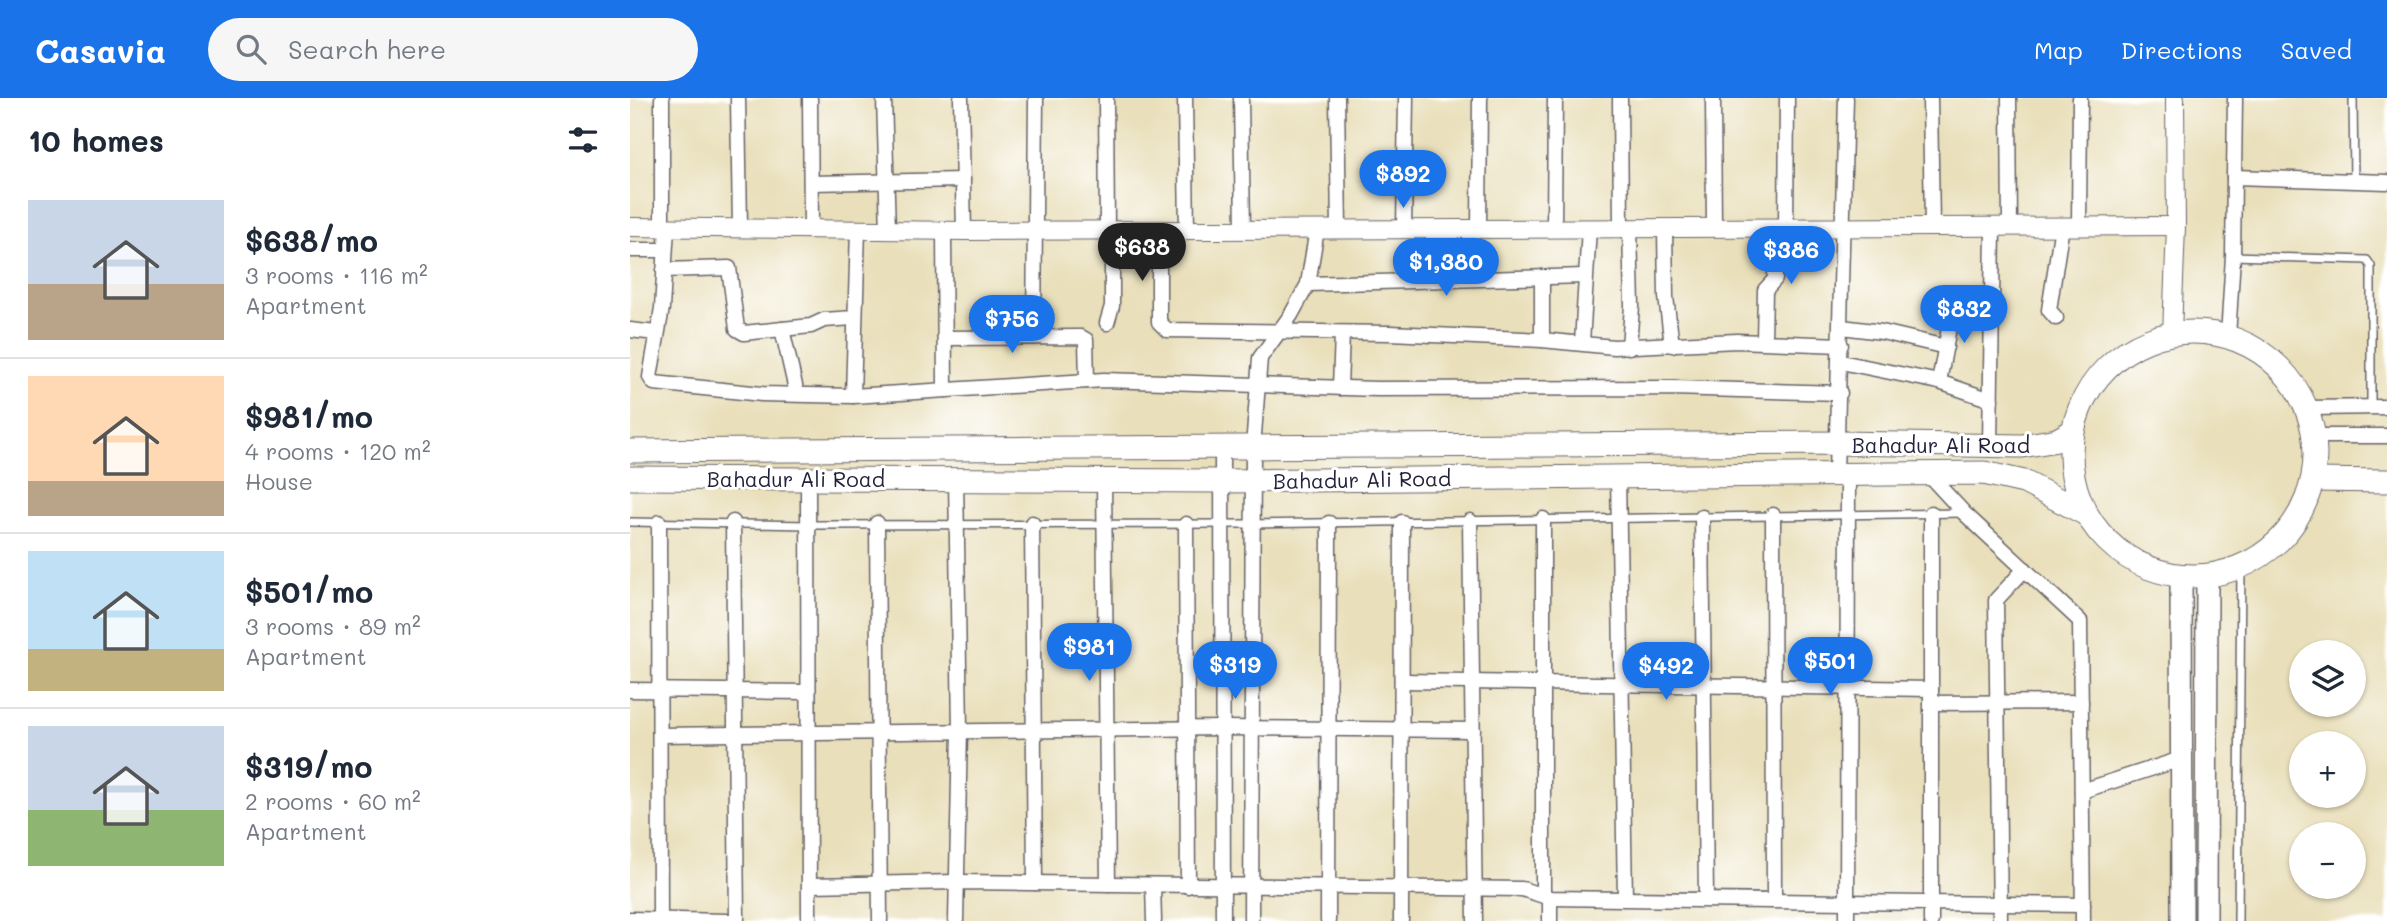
<!DOCTYPE html>
<meta charset="utf-8">
<style>
:root{--surface:#fff;--page:#f6f6f7;--text:#1f2937;--muted:#747a83;--line:#e0e1e3;--accent:#1a73e8}
body{margin:0;font-family:Mali,sans-serif;background:var(--page);color:var(--text);height:100vh;display:flex;flex-direction:column;font-size:26px;white-space:nowrap}
*{box-sizing:border-box;margin:0}
p{font-size:23px;color:var(--muted)}
.icon{flex:none;width:38px;height:38px;fill:none;stroke:currentColor;stroke-width:2;stroke-linecap:round;stroke-linejoin:round}
.map{position:relative;flex:1;overflow:hidden}
.details{display:flex;flex-direction:column;background:var(--surface);width:630px}
.details>*{flex:none}
.controls{position:absolute;left:1659px;top:542px;display:grid;gap:14px}
.controls a{display:grid;place-items:center;width:77px;height:77px;border-radius:50%;background:var(--surface);box-shadow:0 2px 5px #0004;font-size:35px}
.price{position:absolute;translate:-50% -60px;padding:0 16px;border-radius:24px;background:var(--accent);color:#fff;font-size:23px;line-height:46px;filter:drop-shadow(0 2px 4px #0008)}
.price::after{content:'';position:absolute;left:50%;top:42px;width:21px;height:16px;margin-left:-10px;background:inherit;clip-path:polygon(0 0,100% 0,50% 100%)}
.price.current{background:#222;color:#fff}
ul{padding:0;list-style:none}
li{display:flex;align-items:center;gap:21px;height:175px;padding:0 28px}
li+li{border-top:2px solid var(--line)}
li span{display:grid;place-items:center;flex:none;width:196px;height:140px;border-radius:0px;color:#555}
li>.icon{margin-inline-start:auto}
span .icon{width:84px;height:84px;fill:#fffc;stroke-width:1}
li b{font-size:30px}
h2{display:flex;justify-content:space-between;align-items:center;height:84px;padding:0 28px;font-size:30px}
header{display:flex;align-items:center;gap:42px;box-sizing:border-box;height:98px;padding:0 35px;background:var(--accent);color:#fff}
header strong{font-size:33px}
nav{display:flex;gap:38px;margin-inline-start:auto;font-size:24px}
.search{width:490px;height:63px;background:var(--page);display:flex;align-items:center;gap:18px;box-sizing:border-box;padding:0 24px;border-radius:38px;color:var(--muted);font-size:26px}
main{display:flex;flex:1;min-height:0}
.map>svg:first-child{display:block}
.lines{fill:none;stroke-linecap:round;stroke-linejoin:round}
.service-casing{stroke:#686467;stroke-width:10}
.minor-casing{stroke:#686467;stroke-width:17}
.tertiary-casing{stroke:#686467;stroke-width:20}
.secondary-casing{stroke:#686467;stroke-width:24}
.primary-casing{stroke:#686467;stroke-width:25}
.service{stroke:#fff;stroke-width:7}
.minor{stroke:#fff;stroke-width:14}
.tertiary{stroke:#fff;stroke-width:18}
.secondary{stroke:#fff;stroke-width:21}
.primary{stroke:#fff;stroke-width:23}
.labels{text-anchor:middle;dominant-baseline:central;stroke-width:6;stroke-linejoin:round;paint-order:stroke}
.street-label{font-size:21px;fill:#22223b;stroke:#fff}
</style>
<header>
<strong>Casavia</strong>
<div class="search"><svg class="icon" aria-label="search" viewBox="0 0 24 24"><circle cx="10" cy="10" r="6"/><path d="M15 15l6 6"/></svg>Search here</div>
<nav><a>Map</a><a>Directions</a><a>Saved</a></nav>
</header>
<main>
<section class="details">
<h2>10 homes<svg class="icon" aria-label="filters" viewBox="0 0 24 24"><path d="M4 7h16M4 17h16"/><circle cx="9" cy="7" r="2"/><circle cx="15" cy="17" r="2"/></svg></h2>
<ul>
<li><span style="background:linear-gradient(#c9d6e8 60%,#b9a48a 0)"><svg class="icon" aria-label="home" viewBox="0 0 24 24"><path d="M3 11l9-7 9 7M6 9v11h12V9"/></svg></span><div><b>$638/mo</b><p>3 rooms · 116 m²</p><p>Apartment</p></div></li>
<li><span style="background:linear-gradient(#ffd9b3 75%,#b9a48a 0)"><svg class="icon" aria-label="home" viewBox="0 0 24 24"><path d="M3 11l9-7 9 7M6 9v11h12V9"/></svg></span><div><b>$981/mo</b><p>4 rooms · 120 m²</p><p>House</p></div></li>
<li><span style="background:linear-gradient(#bfe0f5 70%,#c2b280 0)"><svg class="icon" aria-label="home" viewBox="0 0 24 24"><path d="M3 11l9-7 9 7M6 9v11h12V9"/></svg></span><div><b>$501/mo</b><p>3 rooms · 89 m²</p><p>Apartment</p></div></li>
<li><span style="background:linear-gradient(#c9d6e8 60%,#8fb573 0)"><svg class="icon" aria-label="home" viewBox="0 0 24 24"><path d="M3 11l9-7 9 7M6 9v11h12V9"/></svg></span><div><b>$319/mo</b><p>2 rooms · 60 m²</p><p>Apartment</p></div></li>
</ul>
</section>
<div class="map">
<svg width="1757" height="823" viewBox="0 0 1757 823">
<rect width="100%" height="100%" fill="#fff"/>
<filter id="ink" filterUnits="userSpaceOnUse"><feTurbulence type="fractalNoise" baseFrequency=".0143" numOctaves="2"/><feDisplacementMap in="SourceGraphic" scale="14" xChannelSelector="R" yChannelSelector="G"/><feConvolveMatrix kernelMatrix="1 2 1 2 8 2 1 2 1" color-interpolation-filters="sRGB"/></filter>
<filter id="wash" filterUnits="userSpaceOnUse"><feTurbulence type="fractalNoise" baseFrequency=".00686" numOctaves="4" result="noise"/><feDisplacementMap in="SourceGraphic" scale="28" xChannelSelector="R" yChannelSelector="G"/><feGaussianBlur stdDeviation="1.57" result="paint"/><feColorMatrix in="noise" values="0 0 0 0 0 0 0 0 0 0 0 0 0 0 0 0 0 1.4 0 .05"/><feComposite in="paint" operator="in"/></filter>
<g filter="url(#wash)">
<rect width="100%" height="100%" fill="#e9dfba"/>
</g>
<g filter="url(#ink)">
<g class="lines">
<defs>
<g id="service">
<path d="M1723,0L1724,83"/>
<path d="M1603,158L1737,162L1741,168V309"/>
<path d="M0,424L178,427L623,426L1333,415"/>
<path d="M1608,823L1611,469"/>
</g>
<g id="minor">
<path d="M108,0L110,130"/>
<path d="M180,0L181,131"/>
<path d="M254,0L258,132"/>
<path d="M331,0L334,133"/>
<path d="M476,0L477,132"/>
<path d="M555,0L557,132"/>
<path d="M611,0L613,132"/>
<path d="M707,0L709,131"/>
<path d="M990,0L991,130"/>
<path d="M1083,0L1084,130"/>
<path d="M1300,0L1302,129"/>
<path d="M1379,0L1380,129"/>
<path d="M1604,79L1757,84"/>
<path d="M181,85L333,82"/>
<path d="M1449,128L1450,0"/>
<path d="M1156,129L1157,0"/>
<path d="M32,130V0"/>
<path d="M37,130L32,210L20,279L24,285L132,296L223,298L474,282L747,291L1043,290L1210,295"/>
<path d="M924,130L925,0"/>
<path d="M1035,130L1036,199L1042,247"/>
<path d="M774,131L776,0"/>
<path d="M849,131L850,0"/>
<path d="M529,132V224L537,232L760,235L912,242L984,249L1107,243L1211,247"/>
<path d="M314,133L315,292"/>
<path d="M0,152H35"/>
<path d="M34,172L99,170L107,231L114,235L181,228L194,222L224,220"/>
<path d="M678,186L955,178"/>
<path d="M1426,220L1419,212L1432,128"/>
<path d="M477,225L482,208V132"/>
<path d="M1212,229L1252,234L1316,249"/>
<path d="M152,231L167,296"/>
<path d="M0,232L26,235"/>
<path d="M404,239L406,0"/>
<path d="M1598,239L1603,158L1605,0"/>
<path d="M315,240L451,239L456,242L457,283"/>
<path d="M912,242V179"/>
<path d="M1134,243L1135,192L1145,181L1146,130"/>
<path d="M952,245L959,130"/>
<path d="M999,249L1002,208L1000,130"/>
<path d="M1211,264L1309,284L1361,302"/>
<path d="M1309,284L1324,203"/>
<path d="M710,290L712,235"/>
<path d="M223,298L228,131"/>
<path d="M1677,310L1757,309"/>
<path d="M1685,338H1757"/>
<path d="M1360,348L1363,129"/>
<path d="M592,350L593,823"/>
<path d="M1206,375L1216,0"/>
<path d="M1297,375L1334,415L1450,523L1453,823"/>
<path d="M988,377L995,800"/>
<path d="M178,380L179,823"/>
<path d="M326,381L330,632L326,823"/>
<path d="M474,383L478,786"/>
<path d="M1143,417L1144,801"/>
<path d="M1072,419L1076,801"/>
<path d="M840,423L845,823"/>
<path d="M29,424L30,823"/>
<path d="M103,424L107,823"/>
<path d="M247,425L250,823"/>
<path d="M402,425L405,785"/>
<path d="M556,426L558,788"/>
<path d="M772,583L1301,591"/>
<path d="M0,592L178,594"/>
<path d="M1301,605L1451,604"/>
<path d="M30,637L592,630L843,632"/>
<path d="M1452,693L1551,661"/>
<path d="M180,787L327,784L892,791L920,800L1453,807"/>
<path d="M523,787L524,823"/>
<path d="M913,797V421"/>
<path d="M920,800V823"/>
<path d="M0,821L97,823"/>
<path d="M621,823L623,349L630,260L661,217L678,186L687,131"/>
<path d="M698,823L699,425"/>
<path d="M771,823L772,424"/>
<path d="M1217,823L1218,375"/>
<path d="M1301,823V415"/>
<path d="M1370,823L1366,502L1395,471"/>
</g>
<g id="tertiary">
<path d="M0,129L334,133L1546,128"/>
<path d="M1542,236L1546,128L1545,0"/>
</g>
<g id="secondary">
<path d="M1551,478L1552,823"/>
<path d="M1576,823L1577,478"/>
</g>
<g id="primary">
<circle cx="1563" cy="356" r="122"/>
<path d="M0,353L1209,345L1392,348L1427,342L1443,333"/>
<path d="M0,380L592,383L1354,375L1394,384L1456,416"/>
<path d="M1683,382L1757,383"/>
</g>
</defs>
<!-- service casing -->
<use href="#service" class="service-casing"/>
<!-- minor casing -->
<use href="#minor" class="minor-casing"/>
<!-- tertiary casing -->
<use href="#tertiary" class="tertiary-casing"/>
<!-- secondary casing -->
<use href="#secondary" class="secondary-casing"/>
<!-- primary casing -->
<use href="#primary" class="primary-casing"/>
<!-- service -->
<use href="#service" class="service"/>
<!-- minor -->
<use href="#minor" class="minor"/>
<!-- tertiary -->
<use href="#tertiary" class="tertiary"/>
<!-- secondary -->
<use href="#secondary" class="secondary"/>
<!-- primary -->
<use href="#primary" class="primary"/>
</g>
</g>
<g class="labels">
<!-- street labels -->
<g class="street-label">
<text x="1311" y="346">Bahadur Ali Road</text>
<text x="166" y="380">Bahadur Ali Road</text>
<text transform="translate(732 381) rotate(-1)">Bahadur Ali Road</text>
</g>
</g>
</svg>
<div class="controls">
<a><svg class="icon" aria-label="layers" viewBox="0 0 24 24"><path d="M12 4l9 5-9 5-9-5zM3 14l9 5 9-5"/></svg></a>
<a>+</a>
<a>−</a>
</div>
<b class="price" style="left:773px;top:112px">$892</b>
<b class="price current" style="left:512px;top:185px">$638</b>
<b class="price" style="left:1161px;top:188px">$386</b>
<b class="price" style="left:816px;top:200px">$1,380</b>
<b class="price" style="left:1334px;top:247px">$832</b>
<b class="price" style="left:382px;top:257px">$756</b>
<b class="price" style="left:459px;top:585px">$981</b>
<b class="price" style="left:1200px;top:599px">$501</b>
<b class="price" style="left:605px;top:603px">$319</b>
<b class="price" style="left:1036px;top:604px">$492</b>
</div>
</main>
